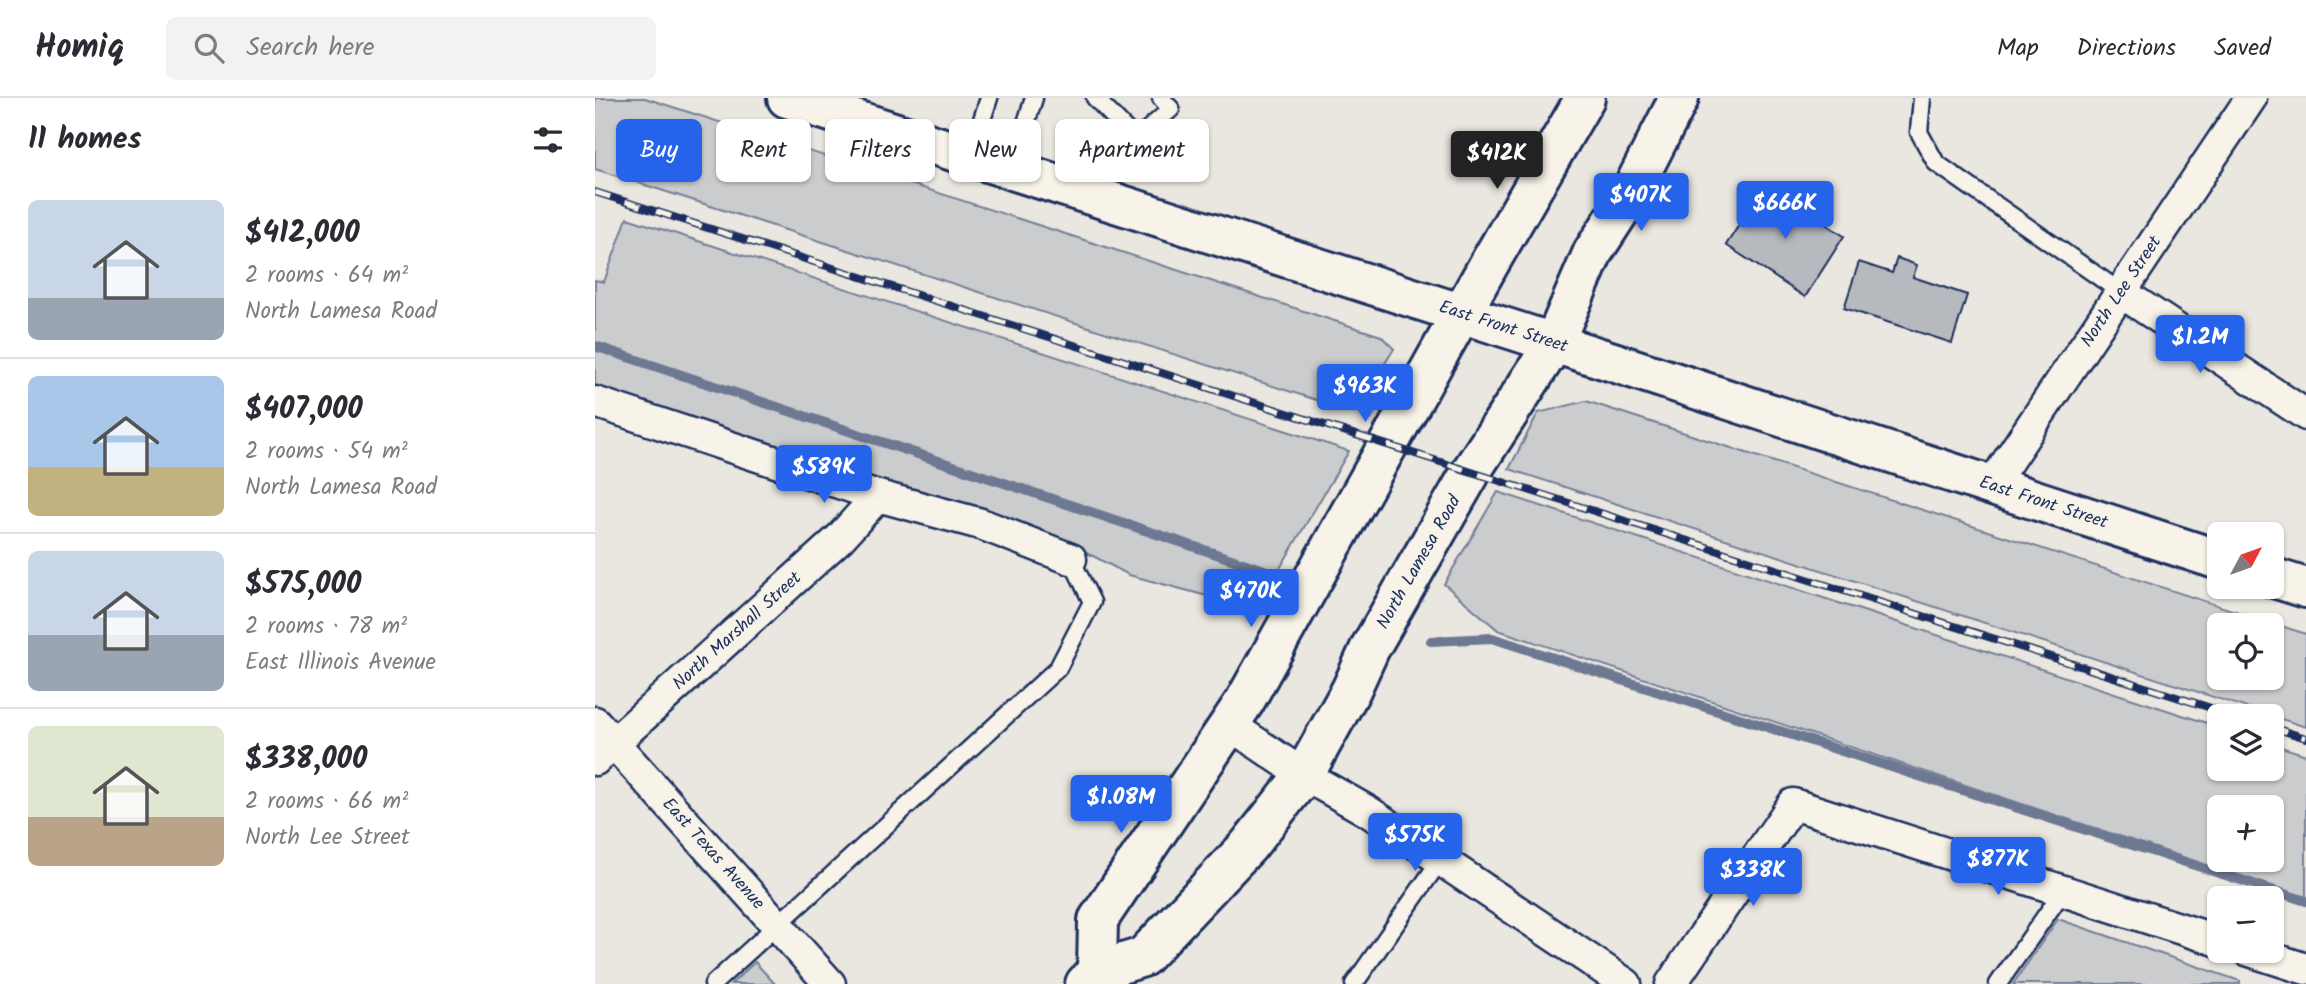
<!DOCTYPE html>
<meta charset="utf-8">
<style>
:root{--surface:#fff;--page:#f2f2f3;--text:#2b2b33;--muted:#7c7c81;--line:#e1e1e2;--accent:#2563eb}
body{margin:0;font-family:Kalam,sans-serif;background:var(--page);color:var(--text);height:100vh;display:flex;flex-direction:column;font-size:26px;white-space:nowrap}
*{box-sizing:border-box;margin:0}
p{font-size:23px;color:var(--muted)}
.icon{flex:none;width:38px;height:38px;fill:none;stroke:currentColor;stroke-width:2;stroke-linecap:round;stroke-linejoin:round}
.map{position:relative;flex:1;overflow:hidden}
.panel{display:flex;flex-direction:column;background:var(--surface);width:595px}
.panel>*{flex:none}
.guide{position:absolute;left:21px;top:21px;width:665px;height:63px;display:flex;gap:14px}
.needle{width:46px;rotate:49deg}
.buttons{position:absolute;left:1612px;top:424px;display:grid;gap:14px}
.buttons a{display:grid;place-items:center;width:77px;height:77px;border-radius:10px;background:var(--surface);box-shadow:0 2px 5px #0004;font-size:35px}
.price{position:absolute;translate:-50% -60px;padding:0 16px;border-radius:7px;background:var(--accent);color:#fff;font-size:23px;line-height:46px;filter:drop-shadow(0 2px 4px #0008)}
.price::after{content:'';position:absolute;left:50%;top:42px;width:21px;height:16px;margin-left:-10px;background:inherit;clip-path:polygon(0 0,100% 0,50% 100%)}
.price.selected{background:#222;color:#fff}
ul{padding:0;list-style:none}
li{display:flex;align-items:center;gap:21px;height:175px;padding:0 28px}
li+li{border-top:2px solid var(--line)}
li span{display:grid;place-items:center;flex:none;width:196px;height:140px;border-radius:10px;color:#555}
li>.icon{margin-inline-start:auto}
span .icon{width:84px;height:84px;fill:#fffc;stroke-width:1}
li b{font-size:30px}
h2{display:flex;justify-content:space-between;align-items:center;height:84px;padding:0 28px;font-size:30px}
.tag{padding:0 24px;border-radius:10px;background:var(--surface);box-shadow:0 2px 5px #0004;font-size:24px;line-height:63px}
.tag.selected{background:var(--accent);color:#fff}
header{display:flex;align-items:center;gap:42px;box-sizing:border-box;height:98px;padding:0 35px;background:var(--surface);border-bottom:2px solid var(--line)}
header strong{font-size:33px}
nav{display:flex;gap:38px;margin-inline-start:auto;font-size:24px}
.search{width:490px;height:63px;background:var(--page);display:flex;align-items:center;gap:18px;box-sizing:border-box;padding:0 24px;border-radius:10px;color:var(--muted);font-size:26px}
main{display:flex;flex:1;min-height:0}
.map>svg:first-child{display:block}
.green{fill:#cbcccd;stroke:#737e96;stroke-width:2;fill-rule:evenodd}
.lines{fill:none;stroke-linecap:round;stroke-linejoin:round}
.stream{stroke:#6d7892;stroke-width:10}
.building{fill:#b6babf;stroke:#1b2f5e;stroke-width:2}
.lane-casing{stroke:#1b2f5e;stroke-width:21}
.street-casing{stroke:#1b2f5e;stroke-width:35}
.secondary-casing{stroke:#1b2f5e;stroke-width:44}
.primary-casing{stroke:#1b2f5e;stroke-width:44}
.lane{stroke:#f7f3e8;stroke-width:16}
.street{stroke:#f7f3e8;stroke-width:30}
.secondary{stroke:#f7f3e8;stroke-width:38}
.primary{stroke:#f7f3e8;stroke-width:38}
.rail-casing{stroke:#1b2f5e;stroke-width:8}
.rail{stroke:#f7f3e8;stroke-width:5;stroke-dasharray:16;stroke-linecap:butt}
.labels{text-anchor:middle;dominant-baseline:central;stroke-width:7;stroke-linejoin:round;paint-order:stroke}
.street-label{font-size:18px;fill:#1b2f5e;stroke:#f7f3e8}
</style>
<header>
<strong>Homiq</strong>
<div class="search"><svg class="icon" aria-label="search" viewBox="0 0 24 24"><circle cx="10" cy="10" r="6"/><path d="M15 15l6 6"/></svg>Search here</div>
<nav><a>Map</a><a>Directions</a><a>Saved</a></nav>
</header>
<main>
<section class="panel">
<h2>11 homes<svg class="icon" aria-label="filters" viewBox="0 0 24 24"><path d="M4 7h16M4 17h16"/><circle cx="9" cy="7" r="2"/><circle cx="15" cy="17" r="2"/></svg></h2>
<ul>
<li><span style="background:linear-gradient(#c9d6e8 70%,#9aa5b1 0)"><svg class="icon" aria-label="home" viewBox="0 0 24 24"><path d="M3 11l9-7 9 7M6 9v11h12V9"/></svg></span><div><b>$412,000</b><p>2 rooms · 64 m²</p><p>North Lamesa Road</p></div></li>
<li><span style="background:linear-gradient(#a9c7e8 65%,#c2b280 0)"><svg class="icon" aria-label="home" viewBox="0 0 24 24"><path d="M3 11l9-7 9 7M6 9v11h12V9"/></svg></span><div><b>$407,000</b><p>2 rooms · 54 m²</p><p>North Lamesa Road</p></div></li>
<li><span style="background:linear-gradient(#c9d6e8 60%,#9aa5b1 0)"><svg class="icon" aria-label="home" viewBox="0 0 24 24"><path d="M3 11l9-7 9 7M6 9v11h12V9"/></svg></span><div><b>$575,000</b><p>2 rooms · 78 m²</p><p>East Illinois Avenue</p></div></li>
<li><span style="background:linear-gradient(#dfe7d0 65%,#b9a48a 0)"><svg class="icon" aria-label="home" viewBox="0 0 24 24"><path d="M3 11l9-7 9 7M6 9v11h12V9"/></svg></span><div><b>$338,000</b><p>2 rooms · 66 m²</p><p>North Lee Street</p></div></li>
</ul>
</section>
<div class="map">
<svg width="1711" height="886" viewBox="0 0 1711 886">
<rect width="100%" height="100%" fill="#eae7e0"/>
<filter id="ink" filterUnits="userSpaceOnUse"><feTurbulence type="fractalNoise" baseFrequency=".0143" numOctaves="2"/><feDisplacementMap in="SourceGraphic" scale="14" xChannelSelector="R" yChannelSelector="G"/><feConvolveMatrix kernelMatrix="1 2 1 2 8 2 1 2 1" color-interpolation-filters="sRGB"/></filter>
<g filter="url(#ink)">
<!-- green -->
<g class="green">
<path d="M0,0H50L786,238L799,251L759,314L0,71Z"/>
<path d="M32,120L754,353L661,511L534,477L479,448L280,380L0,289V182L9,184Z"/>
<path d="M991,303L1711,536V629L914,371L943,315ZM1624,527H1676V579H1624Z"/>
<path d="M903,394L1624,629V670H1676L1677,646L1711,657V800L903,532L849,486ZM1624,709H1676V761H1624Z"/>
<path d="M1463,821L1645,883V886H1418Z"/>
<path d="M160,864L180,886H136Z"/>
</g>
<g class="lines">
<!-- stream -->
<g class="stream">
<path d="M0,248L669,472"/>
<path d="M836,543L897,540L1711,803"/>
</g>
</g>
<!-- building -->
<g class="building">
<path d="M1170,87L1249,138L1210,199L1131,147Z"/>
<path d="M1302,160L1322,167L1318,179L1372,197L1357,245L1249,210L1264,164L1297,175Z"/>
</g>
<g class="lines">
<defs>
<g id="lane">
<path d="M500,0L541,42L576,11L566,0"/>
<path d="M1327,0L1324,34L1341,65L1527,195"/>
<path d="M375,59L394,0"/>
<path d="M416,72L439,0"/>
<path d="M118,886L463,570L497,504L476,461"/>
<path d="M759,886L846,761"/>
<path d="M1403,886L1468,793"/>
</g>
<g id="street">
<path d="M1527,195L1711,317"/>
<path d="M0,304L283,398L386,426L476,461"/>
<path id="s1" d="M1396,388L1656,0"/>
<path id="s2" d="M0,624L235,886"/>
<path d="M635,627L709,677L774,714L1031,886"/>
<path id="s3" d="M0,662L245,440L283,398"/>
<path d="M1652,852L1711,871"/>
<path d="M1076,886L1198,706L1624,843"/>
</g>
<g id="secondary">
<path d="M502,873L503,822L650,603L894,166L990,0"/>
<path id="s4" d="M490,886L502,873L548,859L653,748L709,677L756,592L775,550L877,372L958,247L998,154L1033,100L1084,0"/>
</g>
<g id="primary">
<path id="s5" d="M192,0L1018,264L1624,462"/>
<path d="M1676,479L1711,490"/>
</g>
</defs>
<!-- lane casing -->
<use href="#lane" class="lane-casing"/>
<!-- street casing -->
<use href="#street" class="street-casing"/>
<!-- secondary casing -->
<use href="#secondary" class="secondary-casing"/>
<!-- primary casing -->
<use href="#primary" class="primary-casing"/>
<!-- lane -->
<use href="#lane" class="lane"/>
<!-- street -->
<use href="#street" class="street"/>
<!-- secondary -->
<use href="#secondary" class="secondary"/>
<!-- primary -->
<use href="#primary" class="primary"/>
<defs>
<g id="rail">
<path d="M0,94L1641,618"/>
<path d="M1676,629L1711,640"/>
</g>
</defs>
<!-- rail casing -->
<use href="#rail" class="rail-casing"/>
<!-- rail -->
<use href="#rail" class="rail"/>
</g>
</g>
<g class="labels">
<!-- street labels -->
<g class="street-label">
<text stroke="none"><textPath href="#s1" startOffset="234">North Lee Street</textPath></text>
<text stroke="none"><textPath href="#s5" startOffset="752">East Front Street</textPath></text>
<text stroke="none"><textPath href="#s5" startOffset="1320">East Front Street</textPath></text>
<text stroke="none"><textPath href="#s4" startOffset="551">North Lamesa Road</textPath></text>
<text stroke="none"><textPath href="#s3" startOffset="192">North Marshall Street</textPath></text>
<text stroke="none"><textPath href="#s2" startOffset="177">East Texas Avenue</textPath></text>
</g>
</g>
</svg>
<div class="buttons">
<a><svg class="needle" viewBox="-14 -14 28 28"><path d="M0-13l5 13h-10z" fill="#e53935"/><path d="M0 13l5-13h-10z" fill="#7c7c81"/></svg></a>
<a><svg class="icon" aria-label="locate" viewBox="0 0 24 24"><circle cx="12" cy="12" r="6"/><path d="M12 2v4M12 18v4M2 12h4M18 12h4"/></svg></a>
<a><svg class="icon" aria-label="layers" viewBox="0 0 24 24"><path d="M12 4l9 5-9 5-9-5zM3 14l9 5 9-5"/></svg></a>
<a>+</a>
<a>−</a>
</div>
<b class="price selected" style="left:902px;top:93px">$412K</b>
<b class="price" style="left:1046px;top:135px">$407K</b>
<b class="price" style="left:1190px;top:143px">$666K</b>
<b class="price" style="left:1605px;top:277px">$1.2M</b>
<b class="price" style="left:770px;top:326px">$963K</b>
<b class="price" style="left:229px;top:407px">$589K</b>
<b class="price" style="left:656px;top:531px">$470K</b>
<b class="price" style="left:526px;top:737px">$1.08M</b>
<b class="price" style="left:820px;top:775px">$575K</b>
<b class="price" style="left:1403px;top:799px">$877K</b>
<b class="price" style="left:1158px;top:810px">$338K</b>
<div class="guide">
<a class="tag selected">Buy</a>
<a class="tag">Rent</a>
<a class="tag">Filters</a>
<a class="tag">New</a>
<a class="tag">Apartment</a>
</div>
</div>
</main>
